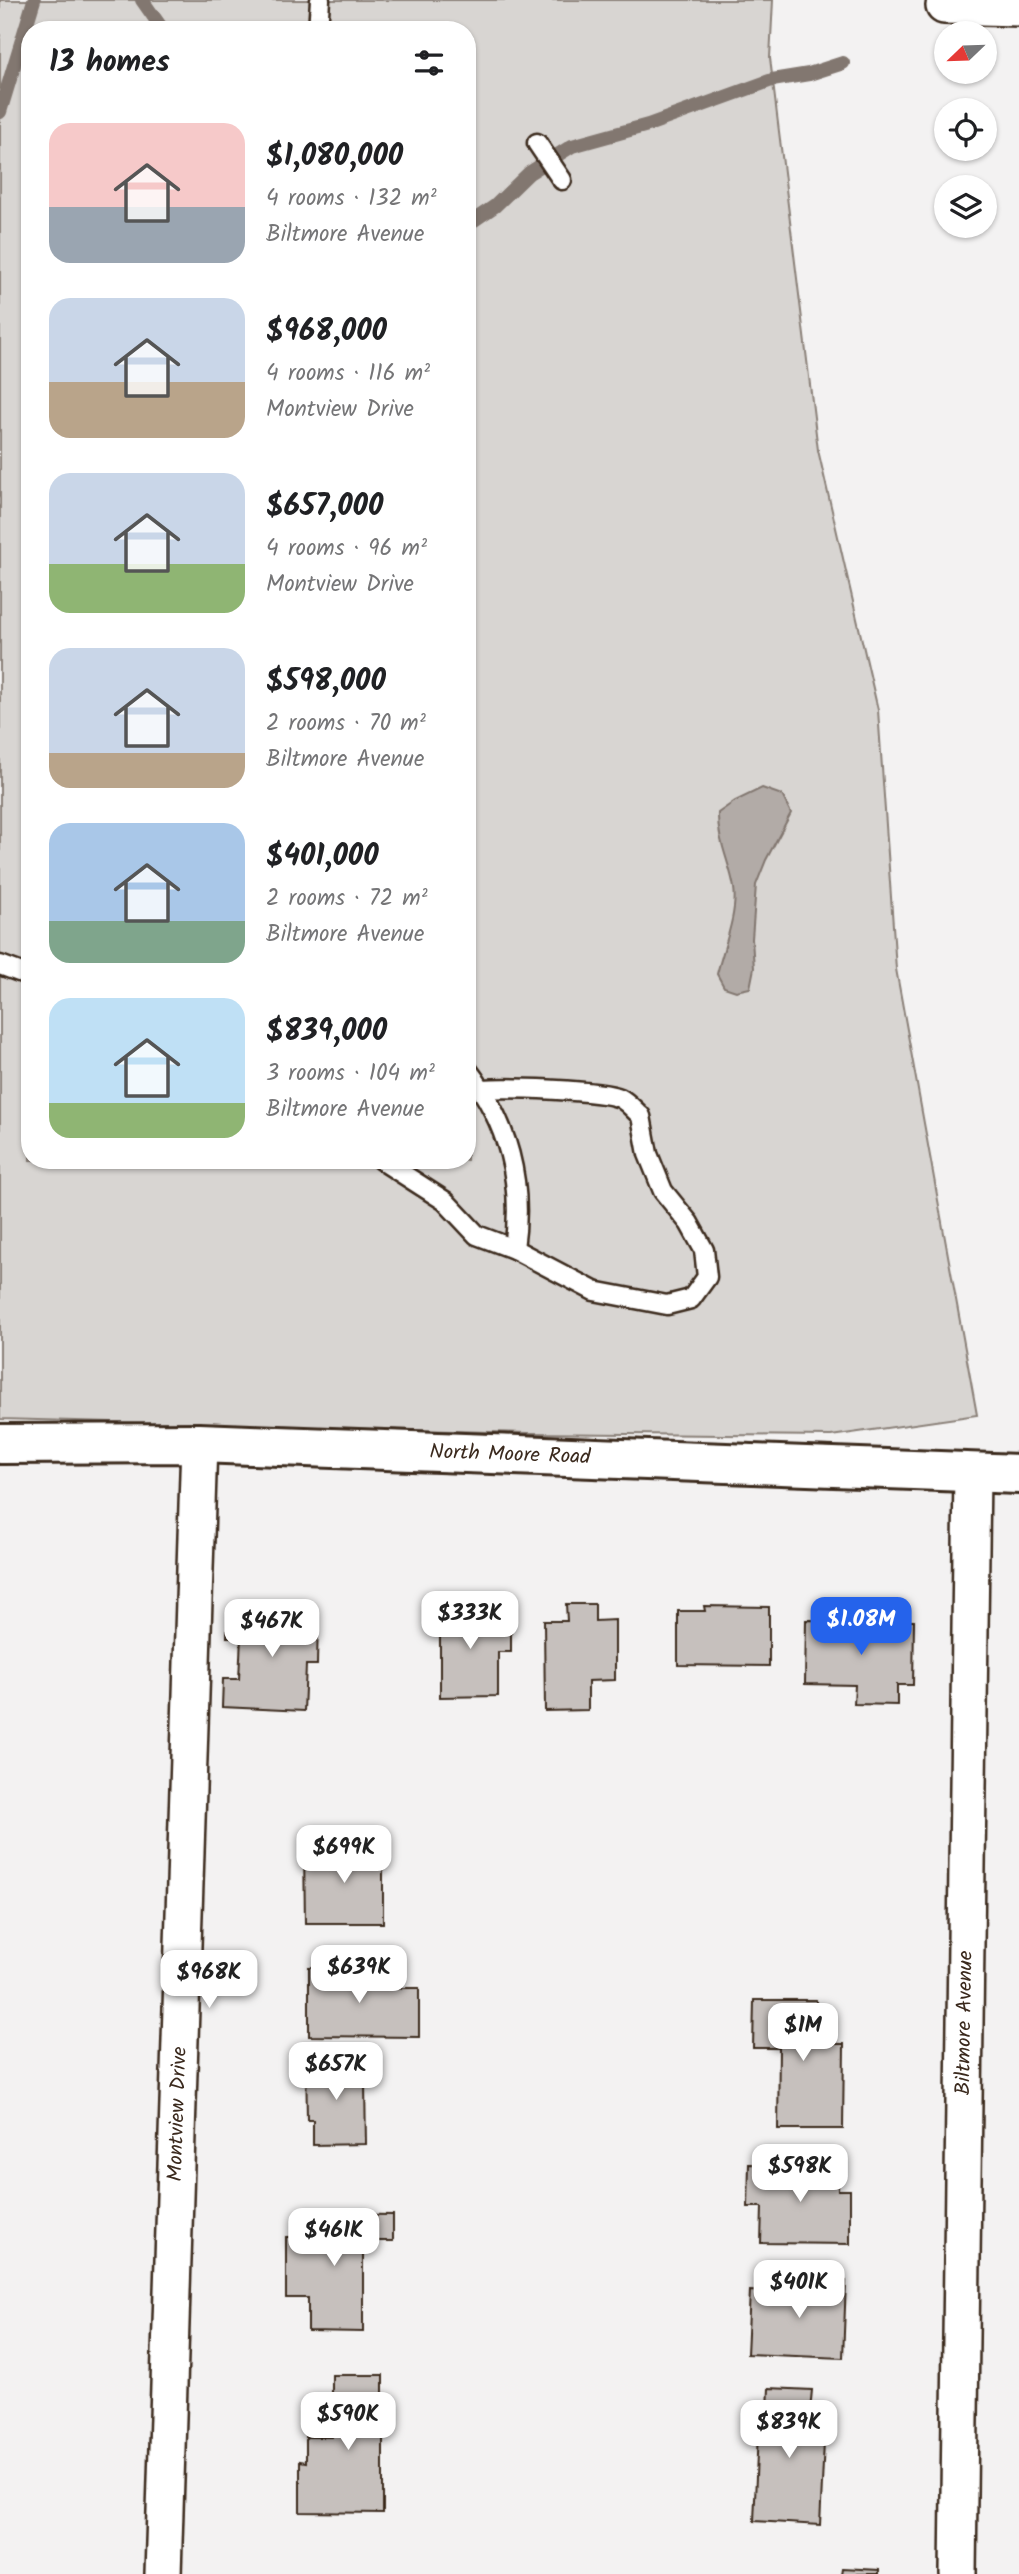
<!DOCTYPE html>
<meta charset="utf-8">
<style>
:root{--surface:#fff;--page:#f6f6f6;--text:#202124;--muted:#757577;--accent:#2563eb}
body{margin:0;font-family:Kalam,sans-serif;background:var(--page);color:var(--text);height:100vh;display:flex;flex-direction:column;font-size:26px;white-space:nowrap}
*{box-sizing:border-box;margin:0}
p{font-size:23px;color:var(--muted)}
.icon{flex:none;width:38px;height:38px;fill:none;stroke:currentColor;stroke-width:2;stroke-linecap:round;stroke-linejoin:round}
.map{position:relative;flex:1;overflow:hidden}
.sheet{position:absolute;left:21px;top:21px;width:455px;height:1148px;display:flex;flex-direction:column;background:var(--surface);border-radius:28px;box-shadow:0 2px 5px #0004}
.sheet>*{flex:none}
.needle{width:46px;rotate:247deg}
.buttons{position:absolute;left:934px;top:21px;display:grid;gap:14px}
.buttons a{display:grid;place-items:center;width:63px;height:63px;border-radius:50%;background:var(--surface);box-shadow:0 2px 5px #0004;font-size:35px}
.price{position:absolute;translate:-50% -60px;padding:0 16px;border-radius:14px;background:#fff;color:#222;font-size:23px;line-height:46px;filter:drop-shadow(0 2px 4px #0008)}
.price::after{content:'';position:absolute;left:50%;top:42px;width:21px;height:16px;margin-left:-10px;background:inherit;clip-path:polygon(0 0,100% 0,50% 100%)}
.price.current{background:var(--accent);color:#fff}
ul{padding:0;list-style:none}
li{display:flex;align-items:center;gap:21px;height:175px;padding:0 28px}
li span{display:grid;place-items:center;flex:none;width:196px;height:140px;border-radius:21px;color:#555}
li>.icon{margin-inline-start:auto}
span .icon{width:84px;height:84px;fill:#fffc;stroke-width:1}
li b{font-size:30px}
h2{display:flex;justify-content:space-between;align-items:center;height:84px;padding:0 28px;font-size:30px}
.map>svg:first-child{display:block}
.green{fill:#d8d5d2;stroke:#8a8078;stroke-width:2;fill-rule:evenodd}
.water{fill:#b2aba7;stroke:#827770;stroke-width:2}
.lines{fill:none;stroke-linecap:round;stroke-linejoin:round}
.stream{stroke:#827770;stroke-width:14}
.building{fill:#c6c0bd;stroke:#3b2a1e;stroke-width:2}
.lane-casing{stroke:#3b2a1e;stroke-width:23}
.street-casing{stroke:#3b2a1e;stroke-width:40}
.secondary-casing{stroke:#3b2a1e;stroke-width:44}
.lane{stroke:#fff;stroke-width:18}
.street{stroke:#fff;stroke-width:35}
.secondary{stroke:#fff;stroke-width:38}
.labels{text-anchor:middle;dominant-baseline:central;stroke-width:6;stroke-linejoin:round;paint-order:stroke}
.street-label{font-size:21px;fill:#3b2a1e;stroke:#fff}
</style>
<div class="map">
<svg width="1019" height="2574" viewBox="0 0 1019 2574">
<rect width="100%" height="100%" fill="#f3f2f2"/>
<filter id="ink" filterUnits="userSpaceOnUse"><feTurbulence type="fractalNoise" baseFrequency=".0143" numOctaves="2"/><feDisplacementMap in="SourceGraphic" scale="14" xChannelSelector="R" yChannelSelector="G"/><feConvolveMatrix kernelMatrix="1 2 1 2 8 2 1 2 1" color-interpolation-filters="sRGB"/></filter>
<g filter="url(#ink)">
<!-- green -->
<path class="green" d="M0,0H773L770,58L818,450L878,710L896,969L977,1415L831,1436L529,1433L0,1419ZM30,30H467V1160H30Z"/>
<!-- water -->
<path class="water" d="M762,788L782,795L791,813L766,860L756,885L752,939L754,968L750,988L736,991L724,987L717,974C723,949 738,913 734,888C730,863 717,840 718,813L735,801Z"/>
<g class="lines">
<!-- stream -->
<g class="stream">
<path d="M142,0L163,30"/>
<path d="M0,112L34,0"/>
<path d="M467,225L495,206L529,173L572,146L648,125L772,80L809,74L843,63"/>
</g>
</g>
<!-- building -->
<g class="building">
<path d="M278,1602L298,1603V1614L318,1616L317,1665H306L304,1711L222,1707L223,1679H239L241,1637H227L228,1613L278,1614Z"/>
<path d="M566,1604H595V1621L615,1620V1680L588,1681V1710L545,1711L544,1621H567Z"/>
<path d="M440,1605H492V1630L511,1629V1652H498V1696L440,1697Z"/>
<path d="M704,1606L769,1607V1666L678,1665V1611H705Z"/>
<path d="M806,1620L914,1621L913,1685H897V1705L854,1704L855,1685L805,1684Z"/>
<path d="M304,1848H383V1923H305Z"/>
<path d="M309,1967H372V1988H419V2037L309,2036Z"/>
<path d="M754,2000H816L817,2015H834V2044H844L843,2129H778L779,2048H753Z"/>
<path d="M306,2058H355L356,2083L365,2084L366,2144L313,2145V2120H307Z"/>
<path d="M749,2164L839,2165L838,2190H850V2244L761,2243L762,2207H748Z"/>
<path d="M311,2214L393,2215V2241H363V2332L308,2331V2298H286V2237H312Z"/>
<path d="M788,2278L846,2281L843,2358L747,2354L750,2291L788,2293Z"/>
<path d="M332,2375H383V2513L300,2512V2461L306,2462V2437H332Z"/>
<path d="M769,2388L812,2390L810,2411H821L820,2441L824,2442L820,2525L754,2521L759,2410H768Z"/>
<path d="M843,2568L879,2570V2574H842Z"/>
</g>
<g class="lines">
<defs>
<g id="lane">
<path d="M318,30L320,0"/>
<path d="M537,143L562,180"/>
<path d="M0,965L30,976"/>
<path d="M467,1069C508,1123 524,1181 514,1249"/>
<path d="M381,1160L445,1201L477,1235L514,1249L594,1291L667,1305L691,1299L707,1277L704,1250L689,1223L663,1191L648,1154L641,1116C635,1111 628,1102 620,1098C602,1090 506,1087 483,1089"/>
</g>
<g id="street">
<path d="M944,6L1019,8"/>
<path d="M163,2574L199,1443"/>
<path d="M958,2574L972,1472"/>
</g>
<path id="secondary" d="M0,1444L199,1443L1019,1474"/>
</defs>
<!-- lane casing -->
<use href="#lane" class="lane-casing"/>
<!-- street casing -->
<use href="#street" class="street-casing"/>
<!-- secondary casing -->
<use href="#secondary" class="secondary-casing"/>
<!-- lane -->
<use href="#lane" class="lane"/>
<!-- street -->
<use href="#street" class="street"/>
<!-- secondary -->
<use href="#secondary" class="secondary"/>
</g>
</g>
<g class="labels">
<!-- street labels -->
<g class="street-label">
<text transform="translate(510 1455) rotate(2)">North Moore Road</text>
<text transform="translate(965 2023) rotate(-89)">Biltmore Avenue</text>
<text transform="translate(178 2114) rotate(-88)">Montview Drive</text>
</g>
</g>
</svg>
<div class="buttons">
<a><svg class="needle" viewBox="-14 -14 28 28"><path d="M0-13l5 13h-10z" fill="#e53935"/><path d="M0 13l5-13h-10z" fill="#757577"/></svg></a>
<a><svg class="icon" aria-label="locate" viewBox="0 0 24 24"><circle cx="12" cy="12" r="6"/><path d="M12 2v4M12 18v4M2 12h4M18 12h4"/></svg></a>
<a><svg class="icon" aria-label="layers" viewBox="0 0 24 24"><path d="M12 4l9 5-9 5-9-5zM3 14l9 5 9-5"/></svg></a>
</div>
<b class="price" style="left:470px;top:1651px">$333K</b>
<b class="price current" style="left:861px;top:1657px">$1.08M</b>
<b class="price" style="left:272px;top:1659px">$467K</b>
<b class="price" style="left:344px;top:1885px">$699K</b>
<b class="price" style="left:359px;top:2005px">$639K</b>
<b class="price" style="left:209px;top:2010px">$968K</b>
<b class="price" style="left:803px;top:2063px">$1M</b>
<b class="price" style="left:336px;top:2102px">$657K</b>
<b class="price" style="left:800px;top:2204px">$598K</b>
<b class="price" style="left:334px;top:2268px">$461K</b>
<b class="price" style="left:799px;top:2320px">$401K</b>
<b class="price" style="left:348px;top:2452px">$590K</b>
<b class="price" style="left:789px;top:2460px">$839K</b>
<section class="sheet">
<h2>13 homes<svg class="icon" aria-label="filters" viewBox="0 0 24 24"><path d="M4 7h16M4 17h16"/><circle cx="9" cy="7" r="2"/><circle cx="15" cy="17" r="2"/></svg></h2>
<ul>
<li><span style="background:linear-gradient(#f6c9c9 60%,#9aa5b1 0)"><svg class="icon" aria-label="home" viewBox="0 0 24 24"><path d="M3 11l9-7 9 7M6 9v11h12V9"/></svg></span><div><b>$1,080,000</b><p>4 rooms · 132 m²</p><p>Biltmore Avenue</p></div></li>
<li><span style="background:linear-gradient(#c9d6e8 60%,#b9a48a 0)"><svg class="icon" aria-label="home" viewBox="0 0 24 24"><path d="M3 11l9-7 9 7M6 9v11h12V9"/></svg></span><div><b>$968,000</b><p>4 rooms · 116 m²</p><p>Montview Drive</p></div></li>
<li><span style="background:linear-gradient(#c9d6e8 65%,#8fb573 0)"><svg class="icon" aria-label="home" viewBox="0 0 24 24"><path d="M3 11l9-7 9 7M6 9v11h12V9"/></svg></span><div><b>$657,000</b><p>4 rooms · 96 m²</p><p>Montview Drive</p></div></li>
<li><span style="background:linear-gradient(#c9d6e8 75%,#b9a48a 0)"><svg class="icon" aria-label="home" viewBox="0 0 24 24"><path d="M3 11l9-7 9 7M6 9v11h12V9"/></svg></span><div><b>$598,000</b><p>2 rooms · 70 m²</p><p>Biltmore Avenue</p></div></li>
<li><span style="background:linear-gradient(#a9c7e8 70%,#7fa58c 0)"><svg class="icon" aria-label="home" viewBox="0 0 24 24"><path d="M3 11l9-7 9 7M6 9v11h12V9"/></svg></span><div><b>$401,000</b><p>2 rooms · 72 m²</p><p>Biltmore Avenue</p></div></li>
<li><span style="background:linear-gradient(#bfe0f5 75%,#8fb573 0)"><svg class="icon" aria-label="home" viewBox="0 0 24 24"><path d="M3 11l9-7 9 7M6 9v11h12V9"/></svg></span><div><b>$839,000</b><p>3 rooms · 104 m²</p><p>Biltmore Avenue</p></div></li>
</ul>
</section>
</div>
